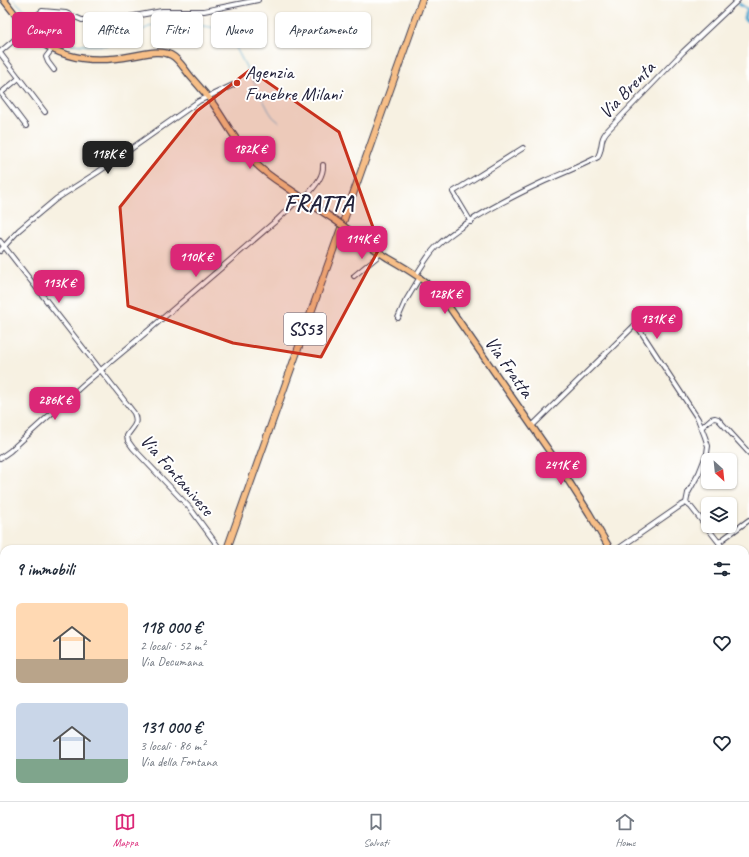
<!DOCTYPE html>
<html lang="it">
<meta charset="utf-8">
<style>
:root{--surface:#fff;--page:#f6f6f7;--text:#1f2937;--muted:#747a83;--line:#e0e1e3;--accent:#db2777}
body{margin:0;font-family:Caveat,sans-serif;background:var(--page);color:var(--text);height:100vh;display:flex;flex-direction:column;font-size:15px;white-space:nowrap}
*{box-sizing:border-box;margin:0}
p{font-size:13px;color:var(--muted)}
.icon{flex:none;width:22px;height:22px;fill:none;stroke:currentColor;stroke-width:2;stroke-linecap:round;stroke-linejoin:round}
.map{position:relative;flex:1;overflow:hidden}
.drawer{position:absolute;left:0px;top:545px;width:749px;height:256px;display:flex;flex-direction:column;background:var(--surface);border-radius:12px 12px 0 0;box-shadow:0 1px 3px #0004}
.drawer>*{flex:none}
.hud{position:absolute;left:12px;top:12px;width:400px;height:36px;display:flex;gap:8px}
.needle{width:26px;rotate:153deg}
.fabs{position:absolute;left:701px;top:453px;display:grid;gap:8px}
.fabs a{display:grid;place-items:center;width:36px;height:36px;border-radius:6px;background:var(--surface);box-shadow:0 1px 3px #0004;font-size:20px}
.price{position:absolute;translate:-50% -34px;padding:0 9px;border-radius:8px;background:var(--accent);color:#fff;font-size:13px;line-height:26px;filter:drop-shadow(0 1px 2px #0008)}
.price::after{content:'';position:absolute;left:50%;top:24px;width:12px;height:9px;margin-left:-6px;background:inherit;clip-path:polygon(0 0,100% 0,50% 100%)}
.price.current{background:#222;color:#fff}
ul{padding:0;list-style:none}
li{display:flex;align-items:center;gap:12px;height:100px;padding:0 16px}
li span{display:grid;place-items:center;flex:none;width:112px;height:80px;border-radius:6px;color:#555}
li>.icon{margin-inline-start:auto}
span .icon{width:48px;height:48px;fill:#fffc;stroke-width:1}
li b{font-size:17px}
h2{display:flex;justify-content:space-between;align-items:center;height:48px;padding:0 16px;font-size:17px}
.chip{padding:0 14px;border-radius:6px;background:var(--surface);box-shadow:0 1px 3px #0004;font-size:14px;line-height:36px}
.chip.current{background:var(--accent);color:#fff}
.tab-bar{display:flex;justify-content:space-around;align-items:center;height:56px;border-top:1px solid var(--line);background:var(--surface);font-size:11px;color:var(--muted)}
.tab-bar a{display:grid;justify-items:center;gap:2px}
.tab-bar .current{color:var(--accent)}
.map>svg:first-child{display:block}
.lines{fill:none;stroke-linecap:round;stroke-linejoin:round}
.stream{stroke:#55a7d0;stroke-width:1}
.canal{stroke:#55a7d0;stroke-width:3}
.minor-casing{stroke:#424154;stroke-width:6}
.major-casing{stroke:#424154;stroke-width:8}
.highway-casing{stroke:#424154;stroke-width:8}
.minor{stroke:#fff;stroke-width:4}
.major{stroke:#f6be87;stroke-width:5.5}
.highway{stroke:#f6be87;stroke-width:6}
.major-bridge-casing{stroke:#424154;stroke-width:8;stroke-linecap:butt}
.major-bridge{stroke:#f6be87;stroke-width:5.5}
.marked{fill:#c8321e;fill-opacity:0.2;stroke:#c8321e;stroke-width:3;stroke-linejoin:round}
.poi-dot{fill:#c8321e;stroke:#fff;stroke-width:1.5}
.labels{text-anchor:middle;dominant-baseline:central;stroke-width:4;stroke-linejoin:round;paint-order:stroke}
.shield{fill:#fff;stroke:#646476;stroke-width:1}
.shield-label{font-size:18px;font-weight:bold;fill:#22223b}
.poi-label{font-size:19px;fill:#22223b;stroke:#fff;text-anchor:start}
.street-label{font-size:19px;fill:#22223b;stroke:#fff}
.district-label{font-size:23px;font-weight:bold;letter-spacing:1px;fill:#22223b;stroke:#fff}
</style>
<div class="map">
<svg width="749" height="801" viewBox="0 0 749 801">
<rect width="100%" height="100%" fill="#fff"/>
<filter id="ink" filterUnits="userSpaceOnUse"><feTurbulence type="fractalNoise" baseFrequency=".025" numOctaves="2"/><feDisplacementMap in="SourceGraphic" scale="8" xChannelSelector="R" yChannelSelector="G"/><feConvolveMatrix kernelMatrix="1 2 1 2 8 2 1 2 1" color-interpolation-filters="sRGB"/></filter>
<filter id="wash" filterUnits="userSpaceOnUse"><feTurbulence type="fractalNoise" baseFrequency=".012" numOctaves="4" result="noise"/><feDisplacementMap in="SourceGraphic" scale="16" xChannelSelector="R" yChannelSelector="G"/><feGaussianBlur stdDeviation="0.9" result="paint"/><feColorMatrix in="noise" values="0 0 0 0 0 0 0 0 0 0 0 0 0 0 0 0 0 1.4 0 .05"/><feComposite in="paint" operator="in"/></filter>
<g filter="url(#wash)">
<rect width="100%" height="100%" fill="#f7f1e2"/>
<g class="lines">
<!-- stream -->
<g class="stream">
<path d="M14,0L33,18"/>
<path d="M35,21C41,27 47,35 55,39C65,45 103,48 115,43C128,39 140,30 154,25C163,22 205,25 214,28C221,31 227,34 232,40L269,111L273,117L279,122"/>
</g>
<!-- canal -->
<path class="canal" d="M739,4L747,9V12L744,18L745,20L749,21"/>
</g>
</g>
<g filter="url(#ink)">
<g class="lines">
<defs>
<g id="minor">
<path d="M16,16L20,14H23L27,21L29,22L42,11L66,13L82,20L118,19L162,11H204L258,0"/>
<path d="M52,49L46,57L48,62L54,70"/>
<path d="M0,52L27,29"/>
<path d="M0,53L45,112"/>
<path d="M19,78L1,93L26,126"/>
<path d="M304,199C312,189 324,178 323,165"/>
<path d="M471,222L453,192L523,148"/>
<path d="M0,241L134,413C139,425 132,427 127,436L128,441L133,448L190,508L220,549"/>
<path d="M0,251L19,230L56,199L98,172L199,101L233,85"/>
<path d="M416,275C423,265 428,255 436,247C463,221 511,197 545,181C563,173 581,166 598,157C601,151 601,147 602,141C603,136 606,132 609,129L683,52L738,0"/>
<path d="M354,276L377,257L380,252"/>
<path d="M398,318L405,302L420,277"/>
<path d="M532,426L636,324L698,419L705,437L708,446L707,453L699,473L688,493L686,503"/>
<path d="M702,427L711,419L715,418L718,419L749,453"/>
<path d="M0,458L10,451L84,384L149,330L278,219L301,197"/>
<path d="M719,542L749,520"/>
<path d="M618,549L680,506L686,503L691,507L724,549"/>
<path d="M745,567L749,565"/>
<path d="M745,581L749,586"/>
<path d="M745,603L749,600"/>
<path d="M0,678L4,683"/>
<path d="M745,685L749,682"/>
<path d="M0,765L4,762"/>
<path d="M94,797L97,801"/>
<path d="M401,797L404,801"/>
<path d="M588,801L593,797"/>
</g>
<g id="major">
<path d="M4,0C15,14 26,30 40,41C66,61 101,62 132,56C144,54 160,49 171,55C179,59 185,70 191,77C199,86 207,95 214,105C227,124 238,145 254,162C263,171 274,179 285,186C301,197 318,209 335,220"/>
<path d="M350,231C363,240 375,250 388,258C411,271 427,281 445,301L552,455L589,513L610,549"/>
<path d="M745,747L749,752"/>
</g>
<g id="highway">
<path d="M227,549L422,0"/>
<path d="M112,801L115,797"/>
</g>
</defs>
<!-- minor casing -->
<use href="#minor" class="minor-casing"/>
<!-- major casing -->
<use href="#major" class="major-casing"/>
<!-- highway casing -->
<use href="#highway" class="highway-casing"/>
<!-- minor -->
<use href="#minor" class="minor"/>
<!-- major -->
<use href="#major" class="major"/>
<!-- highway -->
<use href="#highway" class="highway"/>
<defs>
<path id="major-bridge" d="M335,220L350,231"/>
</defs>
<!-- major-bridge casing -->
<use href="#major-bridge" class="major-bridge-casing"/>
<!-- major-bridge -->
<use href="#major-bridge" class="major-bridge"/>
</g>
</g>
<!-- marked area -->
<path class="marked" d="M250,70L339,132L380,247L321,357L233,343L128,306L120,207L197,111Z"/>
<!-- markers -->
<circle class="poi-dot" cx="237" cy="83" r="4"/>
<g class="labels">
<!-- shield labels -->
<rect class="shield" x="284" y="313" width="42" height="32" rx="3"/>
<g class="shield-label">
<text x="305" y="329">SS53</text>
</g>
<!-- poi labels -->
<g class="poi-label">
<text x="245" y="72">Agenzia<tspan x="245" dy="22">Funebre Milani</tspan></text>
</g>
<!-- street labels -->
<g class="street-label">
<text transform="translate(627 90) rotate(-46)">Via Brenta</text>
<text transform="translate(509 367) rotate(55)">Via Fratta</text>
<text transform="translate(177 475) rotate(49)">Via Fontanivese</text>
</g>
<!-- district labels -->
<g class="district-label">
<text x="319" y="203">FRATTA</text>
</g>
</g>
</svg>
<div class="fabs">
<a><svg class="needle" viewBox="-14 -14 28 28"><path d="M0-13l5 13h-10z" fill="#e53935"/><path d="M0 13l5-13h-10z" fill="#747a83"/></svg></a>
<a><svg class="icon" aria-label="layers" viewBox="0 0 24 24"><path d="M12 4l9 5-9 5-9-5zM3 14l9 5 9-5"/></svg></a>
</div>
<b class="price" style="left:250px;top:170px">182K €</b>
<b class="price current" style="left:108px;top:175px">118K €</b>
<b class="price" style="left:362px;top:260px">114K €</b>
<b class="price" style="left:196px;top:278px">110K €</b>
<b class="price" style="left:59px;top:304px">113K €</b>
<b class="price" style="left:445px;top:315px">128K €</b>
<b class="price" style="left:657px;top:340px">131K €</b>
<b class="price" style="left:55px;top:421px">286K €</b>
<b class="price" style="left:561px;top:486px">241K €</b>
<div class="hud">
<a class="chip current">Compra</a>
<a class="chip">Affitta</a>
<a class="chip">Filtri</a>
<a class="chip">Nuovo</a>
<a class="chip">Appartamento</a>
</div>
<section class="drawer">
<h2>9 immobili<svg class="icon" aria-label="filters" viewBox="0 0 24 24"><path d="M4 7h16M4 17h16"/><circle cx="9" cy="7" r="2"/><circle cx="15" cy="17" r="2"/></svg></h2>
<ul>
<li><span style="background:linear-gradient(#ffd9b3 70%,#b9a48a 0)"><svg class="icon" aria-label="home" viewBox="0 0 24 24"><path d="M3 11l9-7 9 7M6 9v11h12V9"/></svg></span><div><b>118 000 €</b><p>2 locali · 52 m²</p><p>Via Decumana</p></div><svg class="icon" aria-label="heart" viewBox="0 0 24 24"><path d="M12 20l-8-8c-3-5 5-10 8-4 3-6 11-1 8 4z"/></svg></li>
<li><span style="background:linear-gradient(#c9d6e8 70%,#7fa58c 0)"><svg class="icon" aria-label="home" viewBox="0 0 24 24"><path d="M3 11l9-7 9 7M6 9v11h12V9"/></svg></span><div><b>131 000 €</b><p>3 locali · 86 m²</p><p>Via della Fontana</p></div><svg class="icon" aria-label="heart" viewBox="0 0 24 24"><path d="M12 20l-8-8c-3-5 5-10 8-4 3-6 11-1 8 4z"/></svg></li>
</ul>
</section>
</div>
<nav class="tab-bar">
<a class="current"><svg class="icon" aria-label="map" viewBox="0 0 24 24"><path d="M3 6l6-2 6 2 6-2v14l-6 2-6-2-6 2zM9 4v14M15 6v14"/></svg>Mappa</a>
<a><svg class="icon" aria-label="saved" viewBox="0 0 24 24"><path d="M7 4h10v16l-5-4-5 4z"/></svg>Salvati</a>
<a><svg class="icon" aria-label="home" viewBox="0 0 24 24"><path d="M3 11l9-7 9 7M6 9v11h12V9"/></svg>Home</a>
</nav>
